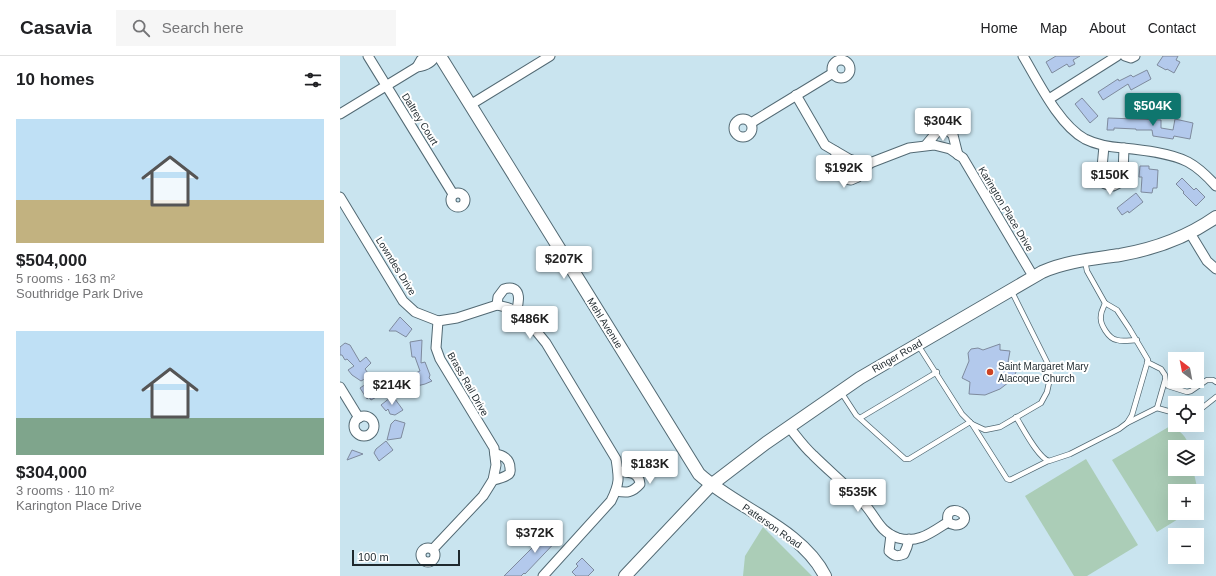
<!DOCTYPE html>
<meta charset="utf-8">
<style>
:root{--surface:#fff;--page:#f6f6f6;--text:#202124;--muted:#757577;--line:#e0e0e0;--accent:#0f766e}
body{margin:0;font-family:Arial,sans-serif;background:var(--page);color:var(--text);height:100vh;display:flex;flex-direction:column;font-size:15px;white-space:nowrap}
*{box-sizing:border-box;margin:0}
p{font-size:13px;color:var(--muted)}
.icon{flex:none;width:22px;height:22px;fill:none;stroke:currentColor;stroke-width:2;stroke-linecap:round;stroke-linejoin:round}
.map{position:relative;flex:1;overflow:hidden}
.sheet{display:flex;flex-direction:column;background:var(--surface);width:340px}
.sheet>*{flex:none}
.needle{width:26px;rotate:328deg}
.fabs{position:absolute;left:828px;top:296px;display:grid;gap:8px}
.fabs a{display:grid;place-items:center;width:36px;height:36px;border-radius:0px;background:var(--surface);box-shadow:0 4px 16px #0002;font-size:20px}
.scale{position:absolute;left:12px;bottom:10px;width:108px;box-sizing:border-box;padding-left:4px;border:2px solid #1f292e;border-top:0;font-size:11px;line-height:14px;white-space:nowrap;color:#1f292e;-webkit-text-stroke:3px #fff;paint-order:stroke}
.price{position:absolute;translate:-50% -34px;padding:0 9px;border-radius:4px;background:#fff;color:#222;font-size:13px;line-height:26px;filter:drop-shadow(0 1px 2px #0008)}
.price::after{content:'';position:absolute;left:50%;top:24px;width:12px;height:9px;margin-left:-6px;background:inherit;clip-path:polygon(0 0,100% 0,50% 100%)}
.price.active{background:var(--accent);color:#fff}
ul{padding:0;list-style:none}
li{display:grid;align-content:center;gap:8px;height:212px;padding:0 16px}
li span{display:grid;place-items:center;height:124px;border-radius:0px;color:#555}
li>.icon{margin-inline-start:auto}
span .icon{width:72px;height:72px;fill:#fffc;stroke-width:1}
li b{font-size:17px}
h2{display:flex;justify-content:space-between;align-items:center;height:48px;padding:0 16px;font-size:17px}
header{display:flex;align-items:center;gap:24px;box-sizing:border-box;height:56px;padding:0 20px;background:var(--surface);border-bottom:1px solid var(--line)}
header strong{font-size:19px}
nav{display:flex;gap:22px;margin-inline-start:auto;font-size:14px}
.search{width:280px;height:36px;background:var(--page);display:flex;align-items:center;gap:10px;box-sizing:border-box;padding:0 14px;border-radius:0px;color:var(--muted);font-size:15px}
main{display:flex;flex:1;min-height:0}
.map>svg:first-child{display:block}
.green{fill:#abcdb7}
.building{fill:#b3c9ec;stroke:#7e8a9d}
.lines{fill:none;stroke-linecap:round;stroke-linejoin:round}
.lane-casing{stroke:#536a74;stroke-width:6}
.street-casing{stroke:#536a74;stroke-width:11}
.secondary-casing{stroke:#536a74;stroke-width:14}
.lane{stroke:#fff;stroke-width:4.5}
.street{stroke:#fff;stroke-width:9}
.secondary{stroke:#fff;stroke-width:12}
.poi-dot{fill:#cd4323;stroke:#fff;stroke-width:1.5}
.labels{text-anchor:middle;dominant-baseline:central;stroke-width:4;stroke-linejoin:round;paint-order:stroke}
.street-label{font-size:10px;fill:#1f292e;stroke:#fff}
.poi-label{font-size:10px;fill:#1f292e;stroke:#fff;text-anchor:start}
</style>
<header>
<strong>Casavia</strong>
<div class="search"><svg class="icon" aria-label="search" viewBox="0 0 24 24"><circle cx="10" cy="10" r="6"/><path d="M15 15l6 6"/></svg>Search here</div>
<nav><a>Home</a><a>Map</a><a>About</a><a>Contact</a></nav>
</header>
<main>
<section class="sheet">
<h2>10 homes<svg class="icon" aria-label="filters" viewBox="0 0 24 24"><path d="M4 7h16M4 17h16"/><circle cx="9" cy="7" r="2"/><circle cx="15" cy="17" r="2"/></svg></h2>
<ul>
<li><span style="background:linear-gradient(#bfe0f5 65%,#c2b280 0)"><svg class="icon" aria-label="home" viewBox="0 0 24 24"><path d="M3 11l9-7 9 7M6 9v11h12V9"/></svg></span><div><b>$504,000</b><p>5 rooms · 163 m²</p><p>Southridge Park Drive</p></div></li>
<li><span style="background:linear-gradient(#bfe0f5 70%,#7fa58c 0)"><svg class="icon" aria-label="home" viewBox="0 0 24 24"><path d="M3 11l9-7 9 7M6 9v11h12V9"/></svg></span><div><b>$304,000</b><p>3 rooms · 110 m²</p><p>Karington Place Drive</p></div></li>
</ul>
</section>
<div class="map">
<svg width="876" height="520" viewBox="0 0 876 520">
<rect width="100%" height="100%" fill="#c9e4ef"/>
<!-- green -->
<g class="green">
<path d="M832,369C840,376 847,380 849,391H835V413H853L861,449L858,451V455H857V435H835V457H848L817,476L772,404Z"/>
<path d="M746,403L798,489L747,520H734L685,440Z"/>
<path d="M423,471L472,520H403L405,500Z"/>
</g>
<!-- building -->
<g class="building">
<path d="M716,0H740L733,4L735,8L729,11L727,8L712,17L706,6Z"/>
<path d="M823,0H838L836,4L840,6L834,17L827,13L826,14L817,9Z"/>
<path d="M807,14L811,23L791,34L788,28L763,44L758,36L778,23L779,25L791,19L793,21Z"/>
<path d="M742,42L758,60L750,67L735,48Z"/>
<path d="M768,62L821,64V72L833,74L835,63L853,67L850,83L834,80L833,83L813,80L812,74H796V73L774,72V74H767Z"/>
<path d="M800,110H809V113L818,114L817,132H813L812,137L801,136L802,121H799Z"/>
<path d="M842,122L854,134L856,132L865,141L856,150L843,137L844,136L836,128Z"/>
<path d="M796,137L803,146L789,157L788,155L782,159L777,152Z"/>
<path d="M60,261L72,273L66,281L56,275H49Z"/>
<path d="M82,284L81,307L85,306L90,319L89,322L92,325L85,328L73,331L67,321L80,315L75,301H72L70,286Z"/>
<path d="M5,287L10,289L20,306L26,301L31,307L25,313L30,320L21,325L12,319L8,314L14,310L7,303L5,304L2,299H0V291Z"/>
<path d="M660,288V294L670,295L668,306L679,309L673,323L660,333L645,339L629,338L630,326L622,322L629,305L628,297L631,293L638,292L643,294Z"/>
<path d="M29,326L33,328L40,339L31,344L29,341L27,343L20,332Z"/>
<path d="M51,341L55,343L63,354L55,359L50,358L48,353L46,355L41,349Z"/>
<path d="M55,364L65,367L61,382L47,384L51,368Z"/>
<path d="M46,385L53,394L39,405L34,397L36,393Z"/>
<path d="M12,394L23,398L7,404Z"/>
<path d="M213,471L222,479L185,518L184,517L181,520H164Z"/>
<path d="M242,502L254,514L248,520H236L232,516L238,510L236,508Z"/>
</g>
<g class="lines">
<defs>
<g id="lane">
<path d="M765,247C764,251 761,255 761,259C759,268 769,283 777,284C783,286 791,284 797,284"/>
<path d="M578,289L622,358L632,368L645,374L660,371L701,347L707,336L710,322L708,308L671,234"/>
<path d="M807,306L821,313L825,319L826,328L828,330L847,336L851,335L867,324H873L876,326"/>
<path d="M501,336L516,359L565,403H569L630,366"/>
<path d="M817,352L825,324"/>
<path d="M857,356L876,341"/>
<path d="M676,361C683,372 698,402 709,405L730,398L779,373L787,367L792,359L808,304L789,272L777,254L765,247L747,215L745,205"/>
<path d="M520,362L597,316"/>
<path d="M787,367L817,352L835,357"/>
<path d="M632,368L667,423L670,424L708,405"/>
</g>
<g id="street">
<path d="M28,0L113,138"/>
<path d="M683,0C698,25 719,69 745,83C757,89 769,91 783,92C803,94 831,97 848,106C859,112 868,121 876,130"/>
<path d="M785,0L791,2L795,0"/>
<circle cx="501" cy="13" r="9"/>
<path d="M77,11L81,4L88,0"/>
<path d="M456,39L485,89L509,103L520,107H530L569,92L594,89L610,93L623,102L693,220"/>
<path d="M709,43L777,0"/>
<path d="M130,49L210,0"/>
<path d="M0,58L77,11C84,10 92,7 95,0"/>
<circle cx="403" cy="72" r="9"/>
<path d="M411,67L493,17"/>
<path d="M586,89L596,77L603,73L608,74L613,79L618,99"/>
<path d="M764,90L761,122L765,128L773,130L781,126L783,118L784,92"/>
<path d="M495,95L501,114L505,123L511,124L518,121L530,107"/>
<circle cx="118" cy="144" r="7"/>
<path d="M0,141L63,245L75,256L98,265L117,262L157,249L169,252L184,260L206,287L276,403C279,422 280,427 271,445L203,520"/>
<path d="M850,177L867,205L876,213"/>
<path d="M157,249L158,241L164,233C181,228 180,244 176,255"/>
<path d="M0,331L19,362"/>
<circle cx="24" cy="370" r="10"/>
<path d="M449,371C457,381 464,391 473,399C490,416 510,432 526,450C537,463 540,476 558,482C578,488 592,476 608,466C604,446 631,456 623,466C618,471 612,469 608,466"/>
<path d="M153,424C158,423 165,421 169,418C171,416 170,414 170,412C170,403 163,399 155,398"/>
<path d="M276,435C287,437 292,437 300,428C299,416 289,416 278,415"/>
<path d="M551,479L549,495C554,500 557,501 564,498L567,491L569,483"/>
<circle cx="88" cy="499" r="7"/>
<path d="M93,493L143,440L153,424L156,409L154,392L100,303L96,292L98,265"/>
</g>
<g id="secondary">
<path d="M100,0L359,418C396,452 462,473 485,520"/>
<path d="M285,520L371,429L426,387L520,322L702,216C727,205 753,203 780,199C815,193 846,182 876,161"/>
</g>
</defs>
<!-- lane casing -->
<use href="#lane" class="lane-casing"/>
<!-- street casing -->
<use href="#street" class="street-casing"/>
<!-- secondary casing -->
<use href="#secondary" class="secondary-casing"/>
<!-- lane -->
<use href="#lane" class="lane"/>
<!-- street -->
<use href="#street" class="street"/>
<!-- secondary -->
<use href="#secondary" class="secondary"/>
</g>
<!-- markers -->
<circle class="poi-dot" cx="650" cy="316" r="4"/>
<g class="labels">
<!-- street labels -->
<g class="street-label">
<text transform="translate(80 63) rotate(58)">Daltrey Court</text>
<text transform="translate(666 153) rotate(59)">Karington Place Drive</text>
<text transform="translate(56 210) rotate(58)">Lowndes Drive</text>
<text transform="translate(265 267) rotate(58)">Mehl Avenue</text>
<text transform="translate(557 300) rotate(-30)">Ringer Road</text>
<text transform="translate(128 328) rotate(60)">Brass Rail Drive</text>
<text transform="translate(432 470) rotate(35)">Patterson Road</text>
</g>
<!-- poi labels -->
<g class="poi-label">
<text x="658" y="310">Saint Margaret Mary<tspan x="658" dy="12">Alacoque Church</tspan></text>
</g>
</g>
</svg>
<div class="fabs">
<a><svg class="needle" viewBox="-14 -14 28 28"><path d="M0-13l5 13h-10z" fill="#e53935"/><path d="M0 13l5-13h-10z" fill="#757577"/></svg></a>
<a><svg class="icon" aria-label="locate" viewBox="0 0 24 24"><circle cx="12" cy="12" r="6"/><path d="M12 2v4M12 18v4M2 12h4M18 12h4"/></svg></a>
<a><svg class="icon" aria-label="layers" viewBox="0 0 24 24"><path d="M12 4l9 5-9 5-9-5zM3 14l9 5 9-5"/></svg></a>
<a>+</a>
<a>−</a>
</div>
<div class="scale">100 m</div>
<b class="price active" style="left:813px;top:71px">$504K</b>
<b class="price" style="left:603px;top:86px">$304K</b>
<b class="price" style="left:504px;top:133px">$192K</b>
<b class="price" style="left:770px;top:140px">$150K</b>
<b class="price" style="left:224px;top:224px">$207K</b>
<b class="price" style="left:190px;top:284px">$486K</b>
<b class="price" style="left:52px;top:350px">$214K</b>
<b class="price" style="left:310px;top:429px">$183K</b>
<b class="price" style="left:518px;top:457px">$535K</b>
<b class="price" style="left:195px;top:498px">$372K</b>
</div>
</main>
